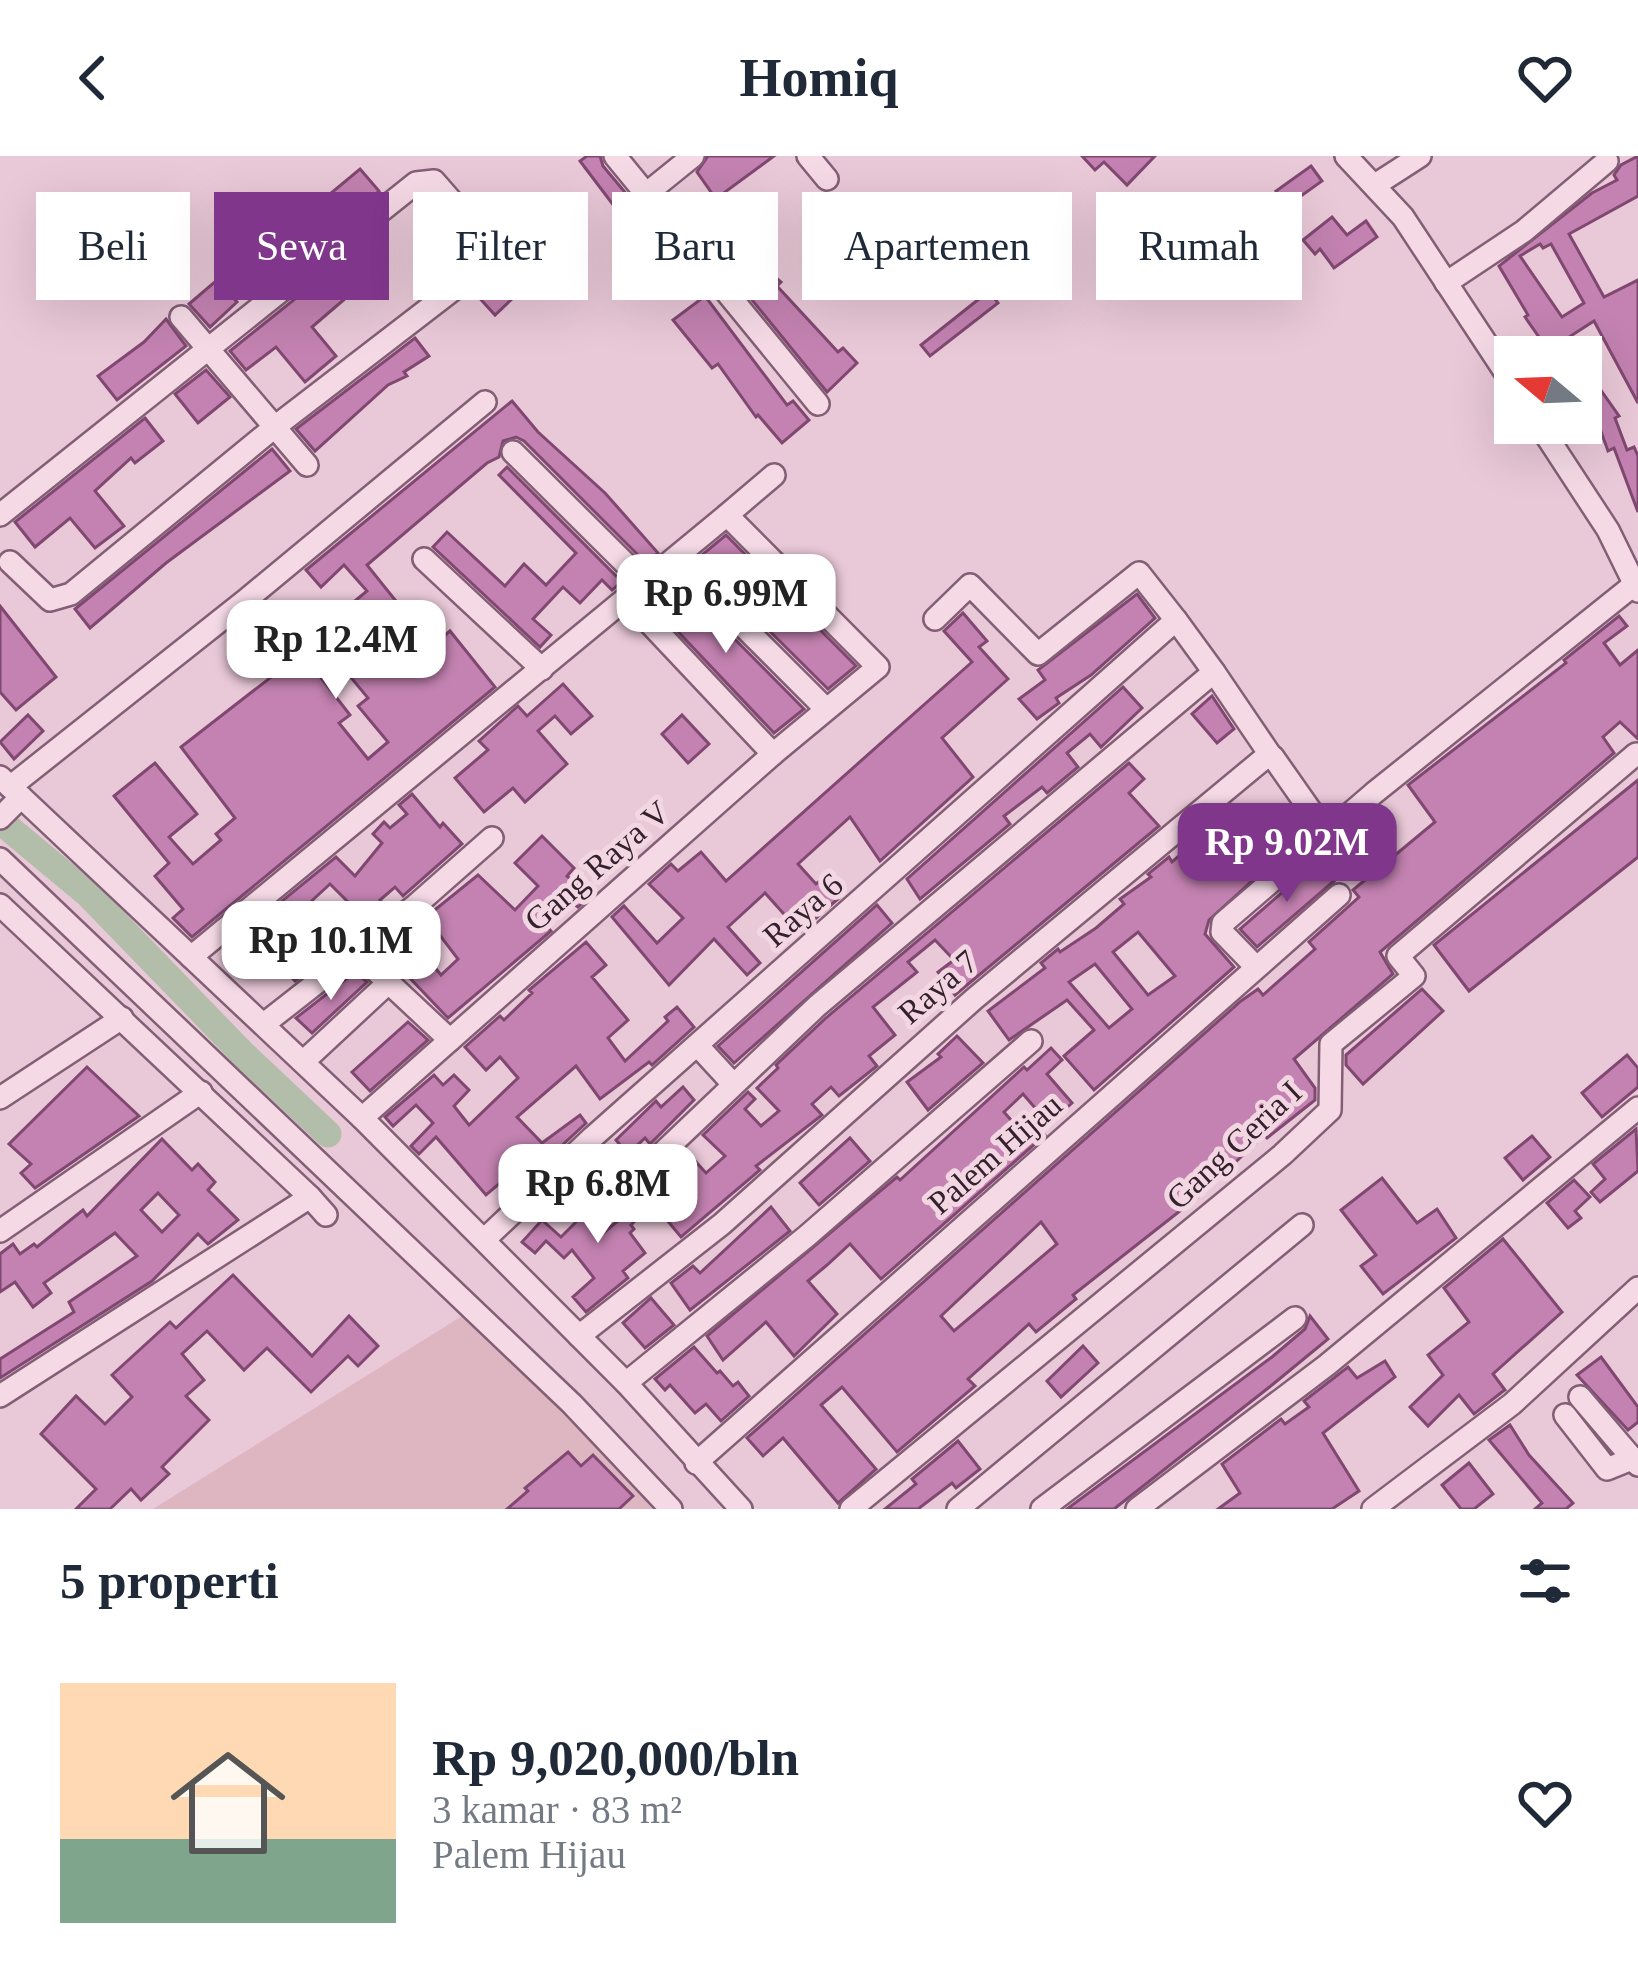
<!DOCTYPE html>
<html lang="id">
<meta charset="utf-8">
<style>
:root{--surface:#fff;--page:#f6f6f7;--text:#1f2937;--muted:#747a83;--line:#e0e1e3;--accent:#7f368b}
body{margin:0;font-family:Georgia,serif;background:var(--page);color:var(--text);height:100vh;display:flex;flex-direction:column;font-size:45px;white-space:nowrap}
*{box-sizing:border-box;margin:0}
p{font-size:39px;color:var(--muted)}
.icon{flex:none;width:66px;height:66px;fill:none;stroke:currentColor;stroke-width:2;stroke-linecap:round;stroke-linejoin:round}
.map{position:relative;height:1353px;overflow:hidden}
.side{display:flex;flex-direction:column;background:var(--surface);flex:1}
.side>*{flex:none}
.hud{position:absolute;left:36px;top:36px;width:1566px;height:108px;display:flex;gap:24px}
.needle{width:78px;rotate:289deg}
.tools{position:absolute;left:1494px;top:180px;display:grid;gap:24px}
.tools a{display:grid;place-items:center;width:108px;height:108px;border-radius:0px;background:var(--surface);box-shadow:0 12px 48px #0002;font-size:60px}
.price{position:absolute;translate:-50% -102px;padding:0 27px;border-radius:24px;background:#fff;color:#222;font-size:39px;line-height:78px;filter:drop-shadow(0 3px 6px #0008)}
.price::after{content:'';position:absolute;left:50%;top:72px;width:36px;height:27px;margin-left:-18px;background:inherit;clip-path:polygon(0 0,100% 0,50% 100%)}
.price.active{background:var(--accent);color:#fff}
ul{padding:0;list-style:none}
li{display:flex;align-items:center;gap:36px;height:300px;padding:0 60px}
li+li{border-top:3px solid var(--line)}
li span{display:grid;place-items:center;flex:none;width:336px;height:240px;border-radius:0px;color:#555}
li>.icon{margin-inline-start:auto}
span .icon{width:144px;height:144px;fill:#fffc;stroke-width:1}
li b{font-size:51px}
h2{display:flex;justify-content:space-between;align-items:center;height:144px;padding:0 60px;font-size:51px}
.pill{padding:0 42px;border-radius:0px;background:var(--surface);box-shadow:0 12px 48px #0002;font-size:42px;line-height:108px}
.pill.active{background:var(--accent);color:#fff}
header{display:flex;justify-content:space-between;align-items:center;height:156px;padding:0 60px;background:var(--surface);font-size:54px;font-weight:800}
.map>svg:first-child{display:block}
.farmland{fill:#deb6c2}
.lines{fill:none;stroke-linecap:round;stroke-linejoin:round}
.river{stroke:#b2bea9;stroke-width:27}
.building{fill:#c382b1;stroke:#804871;stroke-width:3;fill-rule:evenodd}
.minor-casing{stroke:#835f75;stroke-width:26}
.minor{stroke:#f5dae6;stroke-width:21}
.labels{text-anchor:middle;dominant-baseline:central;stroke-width:10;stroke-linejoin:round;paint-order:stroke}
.street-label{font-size:33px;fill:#35212e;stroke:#f2d7e2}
</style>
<header><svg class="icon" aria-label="back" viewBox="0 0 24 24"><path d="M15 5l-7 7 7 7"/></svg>Homiq<svg class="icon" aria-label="heart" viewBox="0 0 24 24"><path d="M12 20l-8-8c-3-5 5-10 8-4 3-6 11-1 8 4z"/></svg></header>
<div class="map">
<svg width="1638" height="1353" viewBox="0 0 1638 1353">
<rect width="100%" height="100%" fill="#e9c8d7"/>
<!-- farmland -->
<path class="farmland" d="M470,1155L671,1353H153Z"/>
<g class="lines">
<!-- river -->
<path class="river" d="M0,665L88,738L242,897L328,978"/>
</g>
<!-- building -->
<g class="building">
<path d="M587,0H600L603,10L634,47L620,58L580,5Z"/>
<path d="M708,0H774L725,36L754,75L745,81L770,108L765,112L781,126L777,130L838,196L843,192L857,207L827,236L692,70L720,49L697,16Z"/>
<path d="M1082,0H1155L1127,29L1104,6L1095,14Z"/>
<path d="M1638,0V40L1569,78L1604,141L1638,124V247L1594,165L1566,183L1580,201H1553L1525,161L1528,159L1499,110L1592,37L1617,24L1614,19L1621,9ZM1540,88L1543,92L1551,88L1584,147L1562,161L1520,100Z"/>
<path d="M1311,10L1322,25L1287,50L1276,35Z"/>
<path d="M360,13L379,35L344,66L324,43Z"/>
<path d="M1332,61L1347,79L1366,65L1377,81L1334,112L1320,93L1315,98L1303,84Z"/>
<path d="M356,94L375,117L312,171L336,200L305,226L276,191L246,214L230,195Z"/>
<path d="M493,120L513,142L495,159L474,136Z"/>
<path d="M217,124L237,146L210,171L189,148Z"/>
<path d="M989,135L998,147L930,200L921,189Z"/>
<path d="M705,140L787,249L793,245L809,264L782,287L758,259L756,261L718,208L712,212L673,164Z"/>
<path d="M166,163L186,190L117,244L98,220L144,186Z"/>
<path d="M415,182L429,200L404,216L407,220L388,229L315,295L296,273Z"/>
<path d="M1581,206L1619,260L1615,262L1627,294L1634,291L1638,300V356L1614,292L1608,295L1599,270L1592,274L1583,256L1590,252L1581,239Z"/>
<path d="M206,214L230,241L198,267L175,238Z"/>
<path d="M512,245L538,276L605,337L658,397L646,407L524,285L516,281L503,285L499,301L487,307L367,409L432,490L450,475L495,531L192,781L173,762L183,753L155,720L169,707L114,640L155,607L197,658L169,681L193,708L221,684L216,678L235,662L181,591L302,497L350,559L339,567L368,603L388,586L358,550L368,542L315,478L367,435L344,409L321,431L306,414Z"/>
<path d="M145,262L163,285L135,307L131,302L95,335L124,370L95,392L70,362L35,391L15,366Z"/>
<path d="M272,293L290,315L166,407L90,472L75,453Z"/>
<path d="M507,311L622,426L612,434L602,424L580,447L563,431L533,463L551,479L540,491L433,391L447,376L505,430L524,408L546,429L576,397L499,319Z"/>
<path d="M726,379L856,510L828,533L697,403Z"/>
<path d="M674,422L804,553L774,577L648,444Z"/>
<path d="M1137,438L1155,462L1091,519L1056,542L1059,547L1037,563L1019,543L1045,524L1038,514Z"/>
<path d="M0,450L56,521L16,554L0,536Z"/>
<path d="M963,457L987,485L979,491L1008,523L942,582L973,621L880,705L850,661L798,708L816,728L822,723L839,742L800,776L765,737L728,771L760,807L747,819L714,783L669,829L612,761L624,750L657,787L683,762L649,728L671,708L678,715L701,696L726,725L972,506L944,475Z"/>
<path d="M1619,460L1627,470L1604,487L1620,509L1638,494V583L1620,566L1603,581L1614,597L1380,796L1393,818L1294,903L1315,932V944L1267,982L1264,979L1204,1036L1073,1139L1076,1143L1036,1176L1029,1168L968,1223L975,1230L897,1296L842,1231L821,1249L876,1313L838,1347L783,1282L763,1300L747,1282L1241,845L1258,833L1263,839L1315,793L1309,786L1359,741L1353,734L1435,666L1408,629L1566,507L1564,504ZM1041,1066L1057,1088L954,1175L941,1160Z"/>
<path d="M563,528L592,560L571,578L555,560L538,575L567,608L525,646L513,632L484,656L455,622L488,594L479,585L508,559L518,550L527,560Z"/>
<path d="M1123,531L1142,552L1101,591L1090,578L1067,597L1078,611L1047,637L1042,631L1004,660L1010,668L920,743L907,723Z"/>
<path d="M1212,540L1234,573L1217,587L1192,558Z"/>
<path d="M28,559L43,575L14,603L0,586Z"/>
<path d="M682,559L709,588L688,607L662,578Z"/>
<path d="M1129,607L1144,623L1129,637L1159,670L955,839L938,816L954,804L935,784L908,806L917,816L873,851L895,879L869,900L877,910L839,940L831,931L812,948L822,959L756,1010L760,1014L681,1081L661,1057L682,1035L663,1017L686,995L706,1017L725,1000L703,979L748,936L755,943L745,953L761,970L779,955L757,932L778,912L776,909L827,861Z"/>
<path d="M1638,624V701L1469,835L1434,789Z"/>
<path d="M412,638L440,671L443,667L462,688L403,740L395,731L380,744L387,753L295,825L283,812L299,796L281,776L265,790L249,772L336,701L355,720L382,687L373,678L384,666L390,672L407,658L399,649ZM330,728L356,754L329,780L304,752Z"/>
<path d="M1292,653L1307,675L1209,764L1205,778L1234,811L1094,934L1064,900L1094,874L1067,844L1009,884L988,855L1045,812L1041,807L1058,793L1060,796L1096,772L1124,748L1120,743L1151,721L1148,718L1169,701L1172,706L1196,685L1226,720L1264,687L1261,683ZM1138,776L1175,820L1148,839L1113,796ZM1095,808L1132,853L1109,872L1069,826Z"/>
<path d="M542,680L574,712L567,720L590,740L578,751L567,742L543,766L551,775L448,862L383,794L406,776L441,819L458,803L426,761L478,719L515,754L538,730L515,707Z"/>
<path d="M1317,706L1334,725L1257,791L1240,773Z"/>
<path d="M877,749L892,767L734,907L718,890Z"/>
<path d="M586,786L606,809L592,821L628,864L608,882L625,905L668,865L665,861L677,851L694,871L652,909L649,906L600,943L576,910L517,961L542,987L580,959L586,967L543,1007L534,998L486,1039L436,981L419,998L411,990L433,967L416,949L393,970L385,961L434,919L443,929L454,919L469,934L454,950L469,969L518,922L500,901L486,914L465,891L500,860L504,864L532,837L529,834Z"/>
<path d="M355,816L367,826L312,877L296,862Z"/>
<path d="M1422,833L1443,855L1363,928L1346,909V899Z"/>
<path d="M408,866L428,884L370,935L352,916Z"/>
<path d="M957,880L983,907L928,954L907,926L941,901L938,898Z"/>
<path d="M1051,892L1062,904L1047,918L1072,947L1049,968L1023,938L1004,956L1025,980L1037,970L1045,979L881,1123L850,1088L827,1109L808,1125L837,1158L794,1200L766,1166L723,1204L707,1180L897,1021L900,1024L1024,911L1027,914Z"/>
<path d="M1627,899L1638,912V931L1602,961L1582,937Z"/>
<path d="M87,911L139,960L35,1032L21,1017L31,1008L9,988Z"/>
<path d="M683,931L694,944L650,988L645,982L628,998L616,984L656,945L661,951Z"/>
<path d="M1636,973L1638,1015L1600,1046L1591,1036L1605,1023L1593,1008Z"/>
<path d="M1532,980L1550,1001L1523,1024L1505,1002Z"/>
<path d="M850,982L870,1005L819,1049L800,1027Z"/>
<path d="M162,983L192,1014L198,1008L215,1026L208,1034L238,1064L208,1088L198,1078L152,1125L0,1222V1203L74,1156L69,1146L137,1100L115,1077L44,1127L51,1137L33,1151L15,1126L0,1136V1098L13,1088L20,1098L34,1088L37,1091L83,1054L87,1060ZM158,1037L179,1059L162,1076L141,1054Z"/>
<path d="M618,1009L624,1014L622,1023L627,1032L643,1034L654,1045L631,1069L634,1073L630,1077L645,1097L623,1115L628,1122L586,1156L573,1141L594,1122L572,1094L564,1102L546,1085L535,1097L522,1086L542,1064L561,1081L581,1061L600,1080L639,1047L617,1025L611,1030L604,1021Z"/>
<path d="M1382,1022L1417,1067L1437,1053L1456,1082L1383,1138L1361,1110L1376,1099L1341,1054Z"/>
<path d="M1574,1024L1590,1041L1575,1055L1581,1062L1568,1072L1547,1047Z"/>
<path d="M771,1051L790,1075L690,1154L671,1127L693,1110L700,1117Z"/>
<path d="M1503,1083L1562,1156L1493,1218L1505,1234L1502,1236L1474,1258L1459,1239L1428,1270L1410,1251L1443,1219L1428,1199L1469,1166L1444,1132Z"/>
<path d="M233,1119L312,1200L349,1160L378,1190L358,1210L348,1200L311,1236L267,1192L244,1214L207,1175L182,1198L204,1224L186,1240L209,1264L162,1311L169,1318L141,1344L131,1333L110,1353H76L96,1333L41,1278L76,1240L105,1268L132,1241L112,1219L170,1166L176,1172Z"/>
<path d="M651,1142L674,1169L645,1192L623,1167Z"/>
<path d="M1310,1160L1328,1183L1272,1229L1114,1353H1067L1272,1201L1305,1173Z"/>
<path d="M1083,1190L1098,1207L1061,1241L1047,1225Z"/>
<path d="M694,1191L717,1217L720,1215L733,1230L738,1226L749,1240L721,1265L706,1248L695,1257L670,1229L665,1234L655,1223Z"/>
<path d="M1601,1201L1638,1251V1266L1628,1274L1577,1219Z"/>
<path d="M1385,1205L1395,1221L1323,1277L1359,1335L1332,1353H1218L1240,1337L1222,1308L1281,1263L1285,1268L1309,1251L1304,1245L1348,1211L1357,1222Z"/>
<path d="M1510,1269L1529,1299L1573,1347L1566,1353H1535L1542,1347L1489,1284Z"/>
<path d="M958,1285L980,1313L956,1332L952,1327L918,1353H885L916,1328L912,1323Z"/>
<path d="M568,1296L581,1310L593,1299L633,1340L619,1353H507L528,1335L525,1332Z"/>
<path d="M1469,1307L1493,1338L1474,1353H1461L1442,1329Z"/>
</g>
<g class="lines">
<defs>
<g id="minor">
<path d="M615,0L818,248"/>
<path d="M808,0L827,23"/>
<path d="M1346,0L1403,61L1515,231"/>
<path d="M1375,29L1420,0"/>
<path d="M646,38L693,0"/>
<path d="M1446,127L1524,75L1607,5"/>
<path d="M181,161L307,309"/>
<path d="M1538,267L1608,374L1638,435"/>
<path d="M513,296L645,427"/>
<path d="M0,359L416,27L434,25L483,81L480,113L276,270L71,438L50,444L10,406"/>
<path d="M727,359L774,319"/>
<path d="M424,403L542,513"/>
<path d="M676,403L826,553"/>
<path d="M626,442L773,598"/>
<path d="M935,463L970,429L1038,498L1139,417L1176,464"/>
<path d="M0,621L362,962L626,1227L741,1353"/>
<path d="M10,631L246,444L485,246"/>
<path d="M0,662L21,641"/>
<path d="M0,703L572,1248L671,1353"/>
<path d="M0,749L310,1041"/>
<path d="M356,796L450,884"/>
<path d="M191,801L727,359L878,511L773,598L362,962"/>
<path d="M1256,811L1222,776L1223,767L1374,637L1635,428"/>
<path d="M264,868L416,749L492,682"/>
<path d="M698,890L733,928"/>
<path d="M303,906L388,827"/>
<path d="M0,942L122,862"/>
<path d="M637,1021L817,850L1214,516L1271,600"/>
<path d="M0,1075L201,936"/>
<path d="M485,1083L593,981L1176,464L1214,516"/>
<path d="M579,1180L722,1068L974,843L1267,600L1273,601L1327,678"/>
<path d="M626,1227L807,1080L1031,885"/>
<path d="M0,1240L310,1041L326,1059"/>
<path d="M1580,1241L1638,1309"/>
<path d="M1565,1259L1607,1313L1634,1302"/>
<path d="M696,1307L1339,739"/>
<path d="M851,1353L1282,999L1330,954L1331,888L1414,820L1398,800L1636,598"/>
<path d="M958,1353L1302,1069"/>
<path d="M1042,1353L1295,1162"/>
<path d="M1137,1353L1327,1209L1638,952"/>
<path d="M1373,1353L1512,1248L1638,1132"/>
</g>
</defs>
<!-- minor casing -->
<use href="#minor" class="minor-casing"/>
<!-- minor -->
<use href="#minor" class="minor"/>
</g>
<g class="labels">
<!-- street labels -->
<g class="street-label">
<text transform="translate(597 710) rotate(-41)">Gang Raya V</text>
<text transform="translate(803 754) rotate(-41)">Raya 6</text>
<text transform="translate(938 831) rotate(-41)">Raya 7</text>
<text transform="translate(1234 989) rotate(-43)">Gang Ceria I</text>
<text transform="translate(995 998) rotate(-41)">Palem Hijau</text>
</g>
</g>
</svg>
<div class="tools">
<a><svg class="needle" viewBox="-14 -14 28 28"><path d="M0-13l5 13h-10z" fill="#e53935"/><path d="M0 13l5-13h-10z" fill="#747a83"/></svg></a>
</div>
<b class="price" style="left:726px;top:500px">Rp 6.99M</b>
<b class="price" style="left:336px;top:546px">Rp 12.4M</b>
<b class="price active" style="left:1287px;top:749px">Rp 9.02M</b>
<b class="price" style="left:331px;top:847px">Rp 10.1M</b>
<b class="price" style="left:598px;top:1090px">Rp 6.8M</b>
<div class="hud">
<a class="pill">Beli</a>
<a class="pill active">Sewa</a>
<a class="pill">Filter</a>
<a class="pill">Baru</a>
<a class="pill">Apartemen</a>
<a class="pill">Rumah</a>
</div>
</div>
<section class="side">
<h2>5 properti<svg class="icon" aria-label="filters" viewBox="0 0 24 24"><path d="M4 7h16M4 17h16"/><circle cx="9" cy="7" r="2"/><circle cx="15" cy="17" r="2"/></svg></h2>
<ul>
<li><span style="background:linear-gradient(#ffd9b3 65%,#7fa58c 0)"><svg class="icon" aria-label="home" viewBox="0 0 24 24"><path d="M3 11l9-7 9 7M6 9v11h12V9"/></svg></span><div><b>Rp 9,020,000/bln</b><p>3 kamar · 83 m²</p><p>Palem Hijau</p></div><svg class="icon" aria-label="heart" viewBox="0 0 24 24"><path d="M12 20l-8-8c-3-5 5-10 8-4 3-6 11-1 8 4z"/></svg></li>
</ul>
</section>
